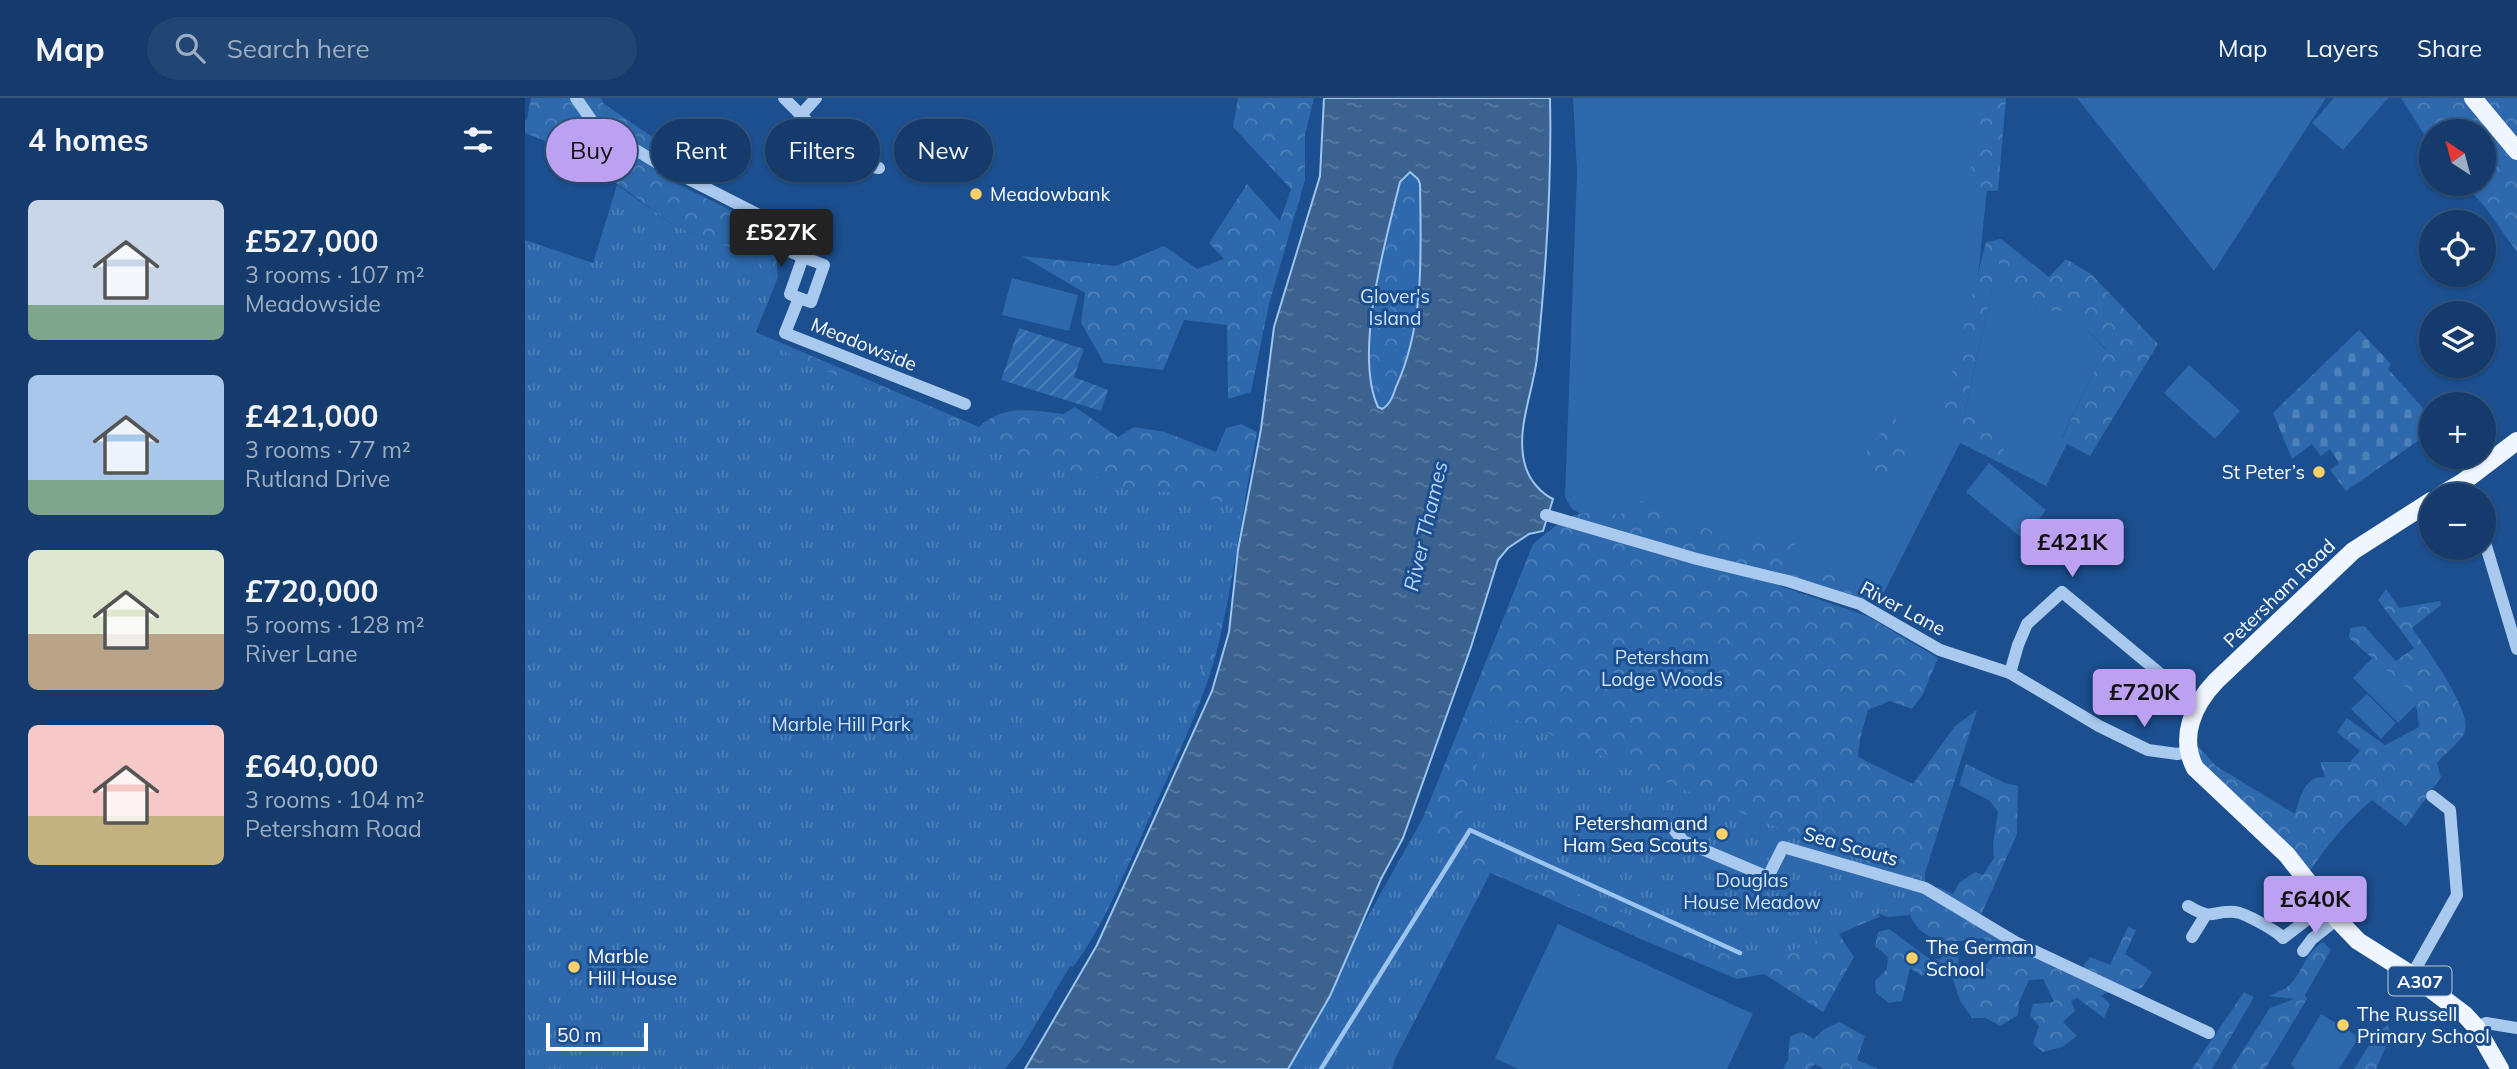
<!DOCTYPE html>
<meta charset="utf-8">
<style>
:root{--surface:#143b6b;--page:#214673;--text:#f1f3f6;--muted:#9dadc1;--line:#33557e;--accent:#bca0f2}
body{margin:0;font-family:Mulish,sans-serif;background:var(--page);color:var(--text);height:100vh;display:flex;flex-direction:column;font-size:26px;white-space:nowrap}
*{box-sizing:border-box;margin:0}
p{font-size:23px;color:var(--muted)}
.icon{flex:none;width:38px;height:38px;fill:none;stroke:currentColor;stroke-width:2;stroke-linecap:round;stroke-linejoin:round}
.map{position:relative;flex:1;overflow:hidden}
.details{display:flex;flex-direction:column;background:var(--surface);width:525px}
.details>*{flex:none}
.hud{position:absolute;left:21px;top:21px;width:665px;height:63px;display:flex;gap:14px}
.needle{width:46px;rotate:324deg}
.buttons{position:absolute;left:1894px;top:21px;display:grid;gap:14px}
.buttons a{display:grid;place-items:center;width:77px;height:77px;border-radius:50%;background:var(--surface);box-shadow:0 2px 5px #0004,0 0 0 2px var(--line);font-size:35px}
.scale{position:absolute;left:21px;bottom:18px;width:102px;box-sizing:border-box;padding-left:7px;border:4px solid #fff;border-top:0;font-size:19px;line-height:24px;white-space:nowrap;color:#fff;-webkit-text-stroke:5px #1b4f8f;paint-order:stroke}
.price{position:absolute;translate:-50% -60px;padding:0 16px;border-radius:7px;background:var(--accent);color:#111;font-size:23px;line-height:46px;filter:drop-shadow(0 2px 4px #0008)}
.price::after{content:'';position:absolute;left:50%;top:42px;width:21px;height:16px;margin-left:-10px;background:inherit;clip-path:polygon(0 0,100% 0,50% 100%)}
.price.selected{background:#222;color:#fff}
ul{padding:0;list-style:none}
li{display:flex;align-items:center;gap:21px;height:175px;padding:0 28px}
li span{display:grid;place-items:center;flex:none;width:196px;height:140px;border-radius:10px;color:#555}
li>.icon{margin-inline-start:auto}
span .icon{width:84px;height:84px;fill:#fffc;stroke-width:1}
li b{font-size:30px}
h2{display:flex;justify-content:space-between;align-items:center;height:84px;padding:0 28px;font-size:30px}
.pill{padding:0 24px;border-radius:32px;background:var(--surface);box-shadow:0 2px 5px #0004,0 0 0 2px var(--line);font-size:24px;line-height:63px}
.pill.selected{background:var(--accent);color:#111}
header{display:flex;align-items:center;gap:42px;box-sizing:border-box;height:98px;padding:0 35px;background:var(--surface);border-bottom:2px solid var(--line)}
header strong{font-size:33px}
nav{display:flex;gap:38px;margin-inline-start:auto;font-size:24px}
.search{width:490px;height:63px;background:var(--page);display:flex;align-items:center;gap:18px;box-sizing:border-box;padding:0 24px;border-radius:38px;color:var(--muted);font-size:26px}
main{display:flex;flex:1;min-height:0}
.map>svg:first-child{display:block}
.grass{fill:#2e69ad}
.forest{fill:url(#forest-crowns)}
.cemetery{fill:url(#cemetery-stones)}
.park{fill:url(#park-tufts)}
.garden{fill:url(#garden-furrows)}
.water{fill:url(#water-ripples);stroke:#9cc4f0;stroke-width:2;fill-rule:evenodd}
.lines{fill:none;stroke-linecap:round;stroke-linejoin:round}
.stream{stroke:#9cc4f0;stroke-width:4.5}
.minor{stroke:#a9c9ee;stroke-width:12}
.major{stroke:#f0f6ff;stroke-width:18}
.poi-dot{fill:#ffd166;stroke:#1b4f8f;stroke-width:2.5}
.labels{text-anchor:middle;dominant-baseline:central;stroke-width:6;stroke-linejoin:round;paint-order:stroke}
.shield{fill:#1b4f8f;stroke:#bbcadd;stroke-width:2}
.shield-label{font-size:18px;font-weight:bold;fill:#fff}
.poi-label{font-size:19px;fill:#fff;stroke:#1b4f8f;text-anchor:start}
.park-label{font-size:19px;fill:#cfe3fa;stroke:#1b4f8f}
.street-label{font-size:19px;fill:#fff;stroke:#1b4f8f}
.water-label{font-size:21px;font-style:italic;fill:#b5d3f5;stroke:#1b4f8f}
</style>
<header>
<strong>Map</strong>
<div class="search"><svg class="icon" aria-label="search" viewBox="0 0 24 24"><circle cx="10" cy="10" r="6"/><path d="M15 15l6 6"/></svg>Search here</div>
<nav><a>Map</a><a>Layers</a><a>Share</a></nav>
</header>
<main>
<section class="details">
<h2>4 homes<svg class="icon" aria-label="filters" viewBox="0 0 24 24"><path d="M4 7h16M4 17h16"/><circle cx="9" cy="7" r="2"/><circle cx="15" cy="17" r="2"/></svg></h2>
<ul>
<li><span style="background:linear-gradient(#c9d6e8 75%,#7fa58c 0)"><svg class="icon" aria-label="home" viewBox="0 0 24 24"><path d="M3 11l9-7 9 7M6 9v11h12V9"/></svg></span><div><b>£527,000</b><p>3 rooms · 107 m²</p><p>Meadowside</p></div></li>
<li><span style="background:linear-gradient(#a9c7e8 75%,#7fa58c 0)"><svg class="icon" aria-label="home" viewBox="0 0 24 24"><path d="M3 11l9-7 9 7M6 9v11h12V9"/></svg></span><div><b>£421,000</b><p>3 rooms · 77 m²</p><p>Rutland Drive</p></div></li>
<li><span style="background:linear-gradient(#dfe7d0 60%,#b9a48a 0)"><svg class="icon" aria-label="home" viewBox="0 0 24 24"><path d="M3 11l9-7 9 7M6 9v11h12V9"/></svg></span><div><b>£720,000</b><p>5 rooms · 128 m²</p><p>River Lane</p></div></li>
<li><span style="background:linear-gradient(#f6c9c9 65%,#c2b280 0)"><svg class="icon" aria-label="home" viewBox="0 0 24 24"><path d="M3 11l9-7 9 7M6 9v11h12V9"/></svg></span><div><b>£640,000</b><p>3 rooms · 104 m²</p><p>Petersham Road</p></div></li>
</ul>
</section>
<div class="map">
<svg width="1992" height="971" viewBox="0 0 1992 971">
<defs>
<pattern id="forest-crowns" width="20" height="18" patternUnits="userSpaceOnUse" patternTransform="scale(1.75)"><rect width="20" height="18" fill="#2e69ad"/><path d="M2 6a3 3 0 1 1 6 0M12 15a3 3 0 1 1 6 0" fill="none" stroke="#4d80b9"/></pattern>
<pattern id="cemetery-stones" width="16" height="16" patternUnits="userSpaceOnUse" patternTransform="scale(1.75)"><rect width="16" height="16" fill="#2e69ad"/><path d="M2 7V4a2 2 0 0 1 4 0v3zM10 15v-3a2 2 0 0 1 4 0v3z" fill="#4d80b9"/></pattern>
<pattern id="park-tufts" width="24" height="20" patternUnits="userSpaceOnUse" patternTransform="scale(1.75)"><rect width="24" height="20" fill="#2e69ad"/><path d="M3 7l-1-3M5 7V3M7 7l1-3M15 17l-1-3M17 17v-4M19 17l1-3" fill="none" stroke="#4d80b9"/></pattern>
<pattern id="garden-furrows" width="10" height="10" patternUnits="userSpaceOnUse" patternTransform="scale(1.75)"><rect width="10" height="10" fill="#2e69ad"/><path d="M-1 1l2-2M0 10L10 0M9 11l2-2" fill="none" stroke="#4d80b9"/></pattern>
<pattern id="water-ripples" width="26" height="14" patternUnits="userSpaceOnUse" patternTransform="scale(1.75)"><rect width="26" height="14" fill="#3c6290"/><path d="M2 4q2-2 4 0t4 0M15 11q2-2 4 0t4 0" fill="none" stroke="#597aa1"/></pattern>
</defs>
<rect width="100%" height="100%" fill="#1b4f8f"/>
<!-- grass -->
<g class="grass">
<path d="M1048,0H1471L1455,160L1433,310L1440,314L1473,163L1513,212H1544L1580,251L1537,339L1542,346L1521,388L1435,345L1354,504L1273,475L1062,419L1047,411L1040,399L1052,75Z"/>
<path d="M1552,0H1801L1689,173Z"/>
<path d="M1809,0H1863L1818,52L1787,25Z"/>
<path d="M487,180L553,197L544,233L477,217Z"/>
<path d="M1664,267L1715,313L1690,341L1639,295Z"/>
<path d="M1464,365L1521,412L1498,441L1441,394Z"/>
<path d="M1851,556L1897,601L1873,625L1828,580Z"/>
<path d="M1842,596L1871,625L1856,641L1826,611Z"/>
<path d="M1033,826L1228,916L1202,971H993L970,960Z"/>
<path d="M1796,916L1834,939L1814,971H1770L1766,966Z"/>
</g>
<!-- forest -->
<g class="forest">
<path d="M6,0H76L79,6L142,49L131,75L231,125L251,159L253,179L226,159L150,128L50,55L0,35V22L2,21Z"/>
<path d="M713,0H789L780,37V82L744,206L726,294L703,301L702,227L659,222L638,272L579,265L556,225L560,195L497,158L591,168L639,148L672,171L699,161L684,145L722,86L755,123L766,91L708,29Z"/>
<path d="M1450,0H1481L1473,93L1442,92L1455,23Z"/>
<path d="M1876,0H1992V154L1960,109L1939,86H1958V33H1906V47Z"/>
<path d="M885,74L893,81L895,86C896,155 900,226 871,289C868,298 865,307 857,312C840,302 844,226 847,206C853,166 865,124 875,84Z"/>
<path d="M1476,141L1524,179L1541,161L1566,176L1633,246L1565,358L1542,346L1537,340L1580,250L1544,213L1513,212L1473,164L1440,313L1482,337L1476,365L1435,344L1418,310L1461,144Z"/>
<path d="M228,233L454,329C479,305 508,313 539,316L550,309L593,339L609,329L640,334L691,354L701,330L716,326L732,334C719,403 710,474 694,544C679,608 643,676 617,737C596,782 578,829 548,869L531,860Z"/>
<path d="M1369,318L1387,351L1354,395L1332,366Z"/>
<path d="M1110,401L1191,434L1269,439L1273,475L1313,473L1347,508L1075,426L1342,518L1413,560L1398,596L1387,611L1365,603L1343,612L1335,641L1333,659L1388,686L1430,628L1452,612L1400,775V790L1403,794L1413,789L1428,796L1434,785L1450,774L1458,777L1469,760L1468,746L1473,714L1465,703L1434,687L1441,666L1480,685L1493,688L1492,736L1452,826L1552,878L1565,859L1585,867L1603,829L1611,832L1600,856L1627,874L1617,890L1581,895L1576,898L1585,906L1579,920L1552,900L1546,903L1550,913L1538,924L1552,938L1537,949L1518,954L1508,946L1514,928L1505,917L1508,906L1529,904L1518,881L1504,882L1494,904L1493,917L1475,928L1461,920H1447L1435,903L1428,881L1411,871L1408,875L1397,878L1385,870L1377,903L1364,905L1351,895L1350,883L1362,871L1363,859L1350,848L1353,834L1364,831L1406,862L1416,861L1417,850L1434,852L1433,871L1456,881L1461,867L1471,854L1458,840C1430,845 1399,848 1385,817L1362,819L1320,802L1356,818L1314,836L1329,859L1298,914L1239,876L1212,881L1116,841L943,765L898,720L1008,446C1046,416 1045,411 1095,417Z"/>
<path d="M1861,491L1874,510L1915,503L1916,507L1887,530C1899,547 1951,617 1939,636C1933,646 1920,656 1912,665L1916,679L1881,728L1847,702C1822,723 1803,746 1785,773L1678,669L1673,659V648L1691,668L1770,716C1775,700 1779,678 1800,679L1795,664H1825L1835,653L1812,634L1822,620L1860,647L1894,629L1892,612L1884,592L1824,540L1825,530L1839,528L1871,563L1889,550L1853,502Z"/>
<path d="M1798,844L1806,852L1780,897L1782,901L1740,971H1706L1745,910L1769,901L1744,898C1750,895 1756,893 1761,890C1778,877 1778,856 1798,844Z"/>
<path d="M1719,894L1729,899L1687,971H1667Z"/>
<path d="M1314,924L1340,938L1332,962L1353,971H1299L1290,966L1284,971H1258L1263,962L1265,938L1277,934L1289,941L1298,932Z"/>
<path d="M1863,927L1866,936L1851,971H1829L1853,933Z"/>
</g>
<!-- cemetery -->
<path class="cemetery" d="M1834,232L1866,266L1863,271L1906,319V334L1821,393L1805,372L1814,365L1805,351L1796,358L1787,346L1767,361L1748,315Z"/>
<!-- park -->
<g class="park">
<path d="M92,87L150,128L226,159L253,179L230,236L260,254L326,284L443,329L467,346L493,357L525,368L566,377L604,391L642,394L715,407L709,445L699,479L691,531L649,657L603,758L554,853L496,951L480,971H0V142L68,165Z"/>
<path d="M969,613L1206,711L1396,786C1371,817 1267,852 1227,867L950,754L930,736Z"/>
<path d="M898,720L943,764L966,774L870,961L867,971H757Z"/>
</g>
<!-- garden -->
<path class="garden" d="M494,230L559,251L549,279L583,292L576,313L476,282Z"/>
<!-- water -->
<path class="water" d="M799,0H1025C1027,87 1021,173 1012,260C1008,295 989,335 1001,370C1005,383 1017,396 1028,401L1018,433L1004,436L983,450L973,462L946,549L878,740L856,781L805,898L763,971H500L572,847L687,593L704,534L713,452L736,331L749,229L795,78ZM885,74L893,81L895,86C896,155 900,226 871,289C868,298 865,307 857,311L853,309C828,255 861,141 875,84Z"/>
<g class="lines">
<!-- stream -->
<path class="stream" d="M796,971L945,732L1215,855"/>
<!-- minor -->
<g class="minor">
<path d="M51,0L69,26L132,65L238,119L254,149L278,159L265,196L274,200L260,235L440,306"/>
<path d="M259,0L313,54L334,67L354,70"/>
<path d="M275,18L291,0"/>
<path d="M274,200L286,204L299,167L278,159"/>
<path d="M1938,384L1944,397"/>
<path d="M1021,417L1172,461L1263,483L1335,506L1415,552L1485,575L1574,628L1623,652L1652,656L1663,654"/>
<path d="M1958,438L1992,551"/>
<path d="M1485,575L1493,547L1502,526L1537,494L1638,578"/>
<path d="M1148,730L1158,743L1243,779L1258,749L1400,790L1490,844L1684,935"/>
<path d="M1663,808C1690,824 1685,812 1710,814C1720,815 1752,833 1758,840L1801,807"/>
<path d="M1667,839L1680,818"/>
<path d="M1778,853L1787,841L1812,821"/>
<path d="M1887,877L1932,797L1925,712L1907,698"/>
<path d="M1951,929L1961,925L1992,930"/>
</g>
<!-- major -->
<g class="major">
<path d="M1948,0L1992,53"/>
<path d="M1916,397L1938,384L1992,343"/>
<path d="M1906,403L1828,453L1691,583C1668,607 1654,639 1670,670L1762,757L1812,821L1833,843L1887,877L1940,917L1951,929L1975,971"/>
</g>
</g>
<!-- markers -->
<g class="poi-dot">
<circle cx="451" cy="96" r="7"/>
<circle cx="1794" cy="374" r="7"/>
<circle cx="1197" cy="736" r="7"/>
<circle cx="1387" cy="860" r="7"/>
<circle cx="49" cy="869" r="7"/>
<circle cx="1818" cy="927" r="7"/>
</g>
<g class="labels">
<!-- shield labels -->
<rect class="shield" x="1863.5" y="868.5" width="63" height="29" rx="5"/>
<g class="shield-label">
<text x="1895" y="883">A307</text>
</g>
<!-- poi labels -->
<g class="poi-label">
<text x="465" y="96">Meadowbank</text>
<text x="1780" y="374" text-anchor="end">St Peter’s</text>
<text x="1183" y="725" text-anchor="end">Petersham and<tspan x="1183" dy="22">Ham Sea Scouts</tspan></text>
<text x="1401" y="849">The German<tspan x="1401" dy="22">School</tspan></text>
<text x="63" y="858">Marble<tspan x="63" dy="22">Hill House</tspan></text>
<text x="1832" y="916">The Russell<tspan x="1832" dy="22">Primary School</tspan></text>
</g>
<!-- park labels -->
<g class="park-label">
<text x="870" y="198">Glover's<tspan x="870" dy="22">Island</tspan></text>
<text x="1137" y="559">Petersham<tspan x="1137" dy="22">Lodge Woods</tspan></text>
<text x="316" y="626">Marble Hill Park</text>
<text x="1227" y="782">Douglas<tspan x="1227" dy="22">House Meadow</tspan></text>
</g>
<!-- street labels -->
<g class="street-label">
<text transform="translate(339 246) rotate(22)">Meadowside</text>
<text transform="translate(1754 495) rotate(-44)">Petersham Road</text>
<text transform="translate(1378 510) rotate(28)">River Lane</text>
<text transform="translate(1326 748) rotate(16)">Sea Scouts</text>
</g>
<!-- water labels -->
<g class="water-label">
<text transform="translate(900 428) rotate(-77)">River Thames</text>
</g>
</g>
</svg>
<div class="buttons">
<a><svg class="needle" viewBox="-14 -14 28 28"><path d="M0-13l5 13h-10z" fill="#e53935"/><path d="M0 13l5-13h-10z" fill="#9dadc1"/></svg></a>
<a><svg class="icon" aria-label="locate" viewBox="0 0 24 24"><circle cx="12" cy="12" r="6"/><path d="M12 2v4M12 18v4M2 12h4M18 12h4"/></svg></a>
<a><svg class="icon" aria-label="layers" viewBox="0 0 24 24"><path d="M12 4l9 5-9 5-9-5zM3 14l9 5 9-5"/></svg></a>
<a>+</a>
<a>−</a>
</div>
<div class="scale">50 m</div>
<b class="price selected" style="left:256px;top:171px">£527K</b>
<b class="price" style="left:1547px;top:481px">£421K</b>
<b class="price" style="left:1619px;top:631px">£720K</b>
<b class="price" style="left:1790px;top:838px">£640K</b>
<div class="hud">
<a class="pill selected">Buy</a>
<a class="pill">Rent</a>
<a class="pill">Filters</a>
<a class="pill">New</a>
</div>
</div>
</main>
